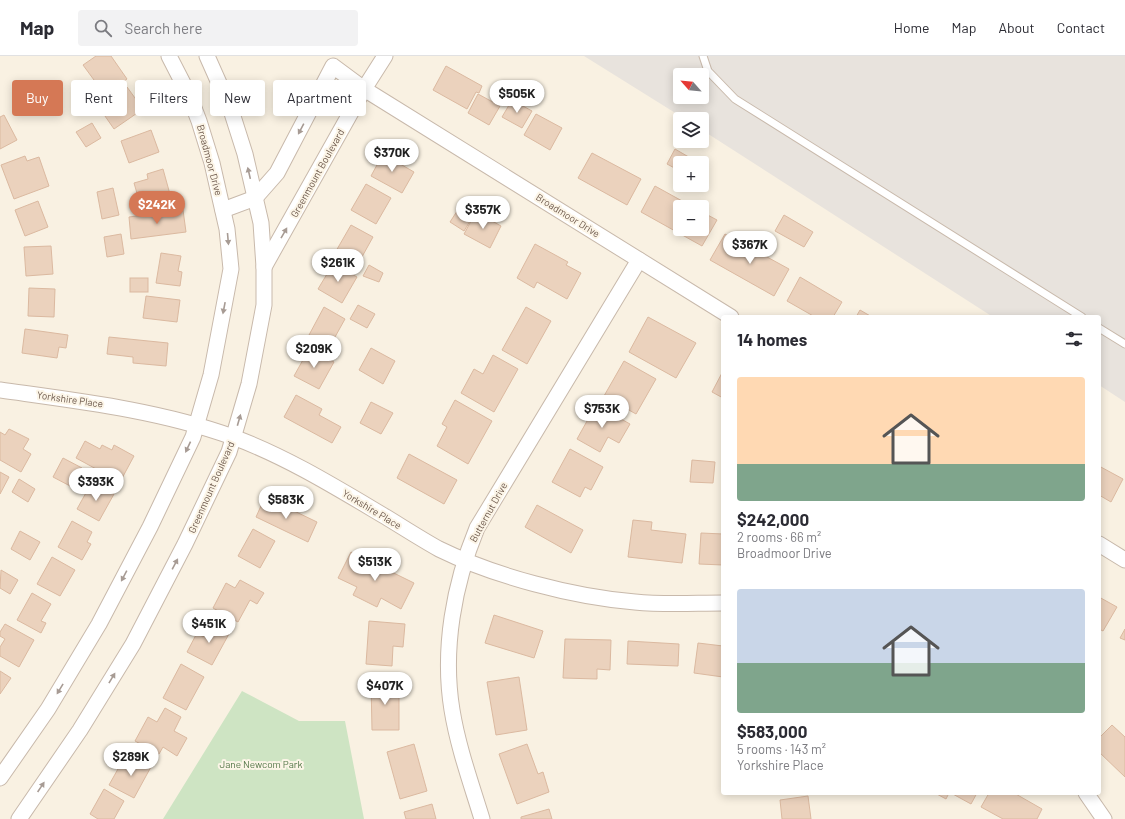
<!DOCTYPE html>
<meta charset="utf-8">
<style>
:root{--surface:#fff;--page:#f2f2f3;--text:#2b2b33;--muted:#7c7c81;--line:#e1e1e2;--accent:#d57855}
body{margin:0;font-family:Barlow,sans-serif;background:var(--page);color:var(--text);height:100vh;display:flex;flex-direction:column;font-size:15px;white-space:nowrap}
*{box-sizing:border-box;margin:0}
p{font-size:13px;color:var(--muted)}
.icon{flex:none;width:22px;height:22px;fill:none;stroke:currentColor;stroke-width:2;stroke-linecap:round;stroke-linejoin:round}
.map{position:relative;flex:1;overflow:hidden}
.details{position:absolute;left:721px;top:259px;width:380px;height:480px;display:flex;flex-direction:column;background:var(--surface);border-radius:4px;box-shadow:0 2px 10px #0003}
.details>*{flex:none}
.banner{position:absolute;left:12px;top:24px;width:380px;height:36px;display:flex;gap:8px}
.needle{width:26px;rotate:297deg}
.tools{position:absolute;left:673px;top:12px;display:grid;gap:8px}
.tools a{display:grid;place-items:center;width:36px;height:36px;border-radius:4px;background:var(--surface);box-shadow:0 2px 10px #0003;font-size:20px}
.price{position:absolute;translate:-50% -34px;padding:0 9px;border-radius:14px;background:#fff;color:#222;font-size:13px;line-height:26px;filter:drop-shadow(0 1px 2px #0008)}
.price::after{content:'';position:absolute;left:50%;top:24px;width:12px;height:9px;margin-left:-6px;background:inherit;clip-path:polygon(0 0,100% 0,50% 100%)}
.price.on{background:var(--accent);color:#fff}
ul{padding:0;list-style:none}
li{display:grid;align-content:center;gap:8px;height:212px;padding:0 16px}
li span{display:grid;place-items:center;height:124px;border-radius:4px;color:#555}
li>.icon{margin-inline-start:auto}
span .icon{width:72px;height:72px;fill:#fffc;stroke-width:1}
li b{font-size:17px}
h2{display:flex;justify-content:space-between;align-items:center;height:48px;padding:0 16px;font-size:17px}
.tag{padding:0 14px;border-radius:4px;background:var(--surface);box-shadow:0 2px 10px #0003;font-size:14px;line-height:36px}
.tag.on{background:var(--accent);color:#fff}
header{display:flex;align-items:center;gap:24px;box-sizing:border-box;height:56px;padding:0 20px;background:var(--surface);border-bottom:1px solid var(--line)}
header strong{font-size:19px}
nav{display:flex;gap:22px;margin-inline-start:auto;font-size:14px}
.search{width:280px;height:36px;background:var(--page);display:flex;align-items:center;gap:10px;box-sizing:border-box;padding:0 14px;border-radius:4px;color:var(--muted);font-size:15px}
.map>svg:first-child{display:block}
.industrial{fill:#e8e3dd;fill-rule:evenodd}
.green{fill:#cee4c3}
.building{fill:#ebd2bd;stroke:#dbb9a0}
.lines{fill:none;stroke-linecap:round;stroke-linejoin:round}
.lane-casing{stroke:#c8b9ab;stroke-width:9}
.street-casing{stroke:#c8b9ab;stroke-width:17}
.lane{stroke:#fff;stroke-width:7}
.street{stroke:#fff;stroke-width:15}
.oneway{fill:#a79b94}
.labels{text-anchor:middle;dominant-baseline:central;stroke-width:4;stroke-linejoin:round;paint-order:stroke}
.street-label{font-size:10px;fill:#6d594c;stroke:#fcf5e7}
.park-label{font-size:10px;fill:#547748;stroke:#fcf5e7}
</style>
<header>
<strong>Map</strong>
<div class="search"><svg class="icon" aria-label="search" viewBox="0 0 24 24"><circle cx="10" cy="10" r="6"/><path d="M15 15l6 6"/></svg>Search here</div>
<nav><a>Home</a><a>Map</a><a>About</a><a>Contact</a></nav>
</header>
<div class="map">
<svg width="1125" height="763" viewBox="0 0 1125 763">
<rect width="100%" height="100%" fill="#f9f1e2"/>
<!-- industrial -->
<path class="industrial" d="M584,0H1125V346L1099,329V261H993L702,74V63H685ZM680,19H702V41H680Z"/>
<!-- green -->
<path class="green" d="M242,635L299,665H345L364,763H163Z"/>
<!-- building -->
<g class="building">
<path d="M96,0H111L127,23L105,39L83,9Z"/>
<path d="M446,10L482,30L479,37L476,36L467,53L433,34Z"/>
<path d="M127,31L143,53L114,73L98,50Z"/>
<path d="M478,38L500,50L489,69L468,57Z"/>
<path d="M512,44L532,55L522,72L502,61Z"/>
<path d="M536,58L562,72L550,94L524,79Z"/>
<path d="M4,59L17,84L0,93V61Z"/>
<path d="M92,67L101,82L86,91L76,76Z"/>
<path d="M151,74L159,96L129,107L121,85Z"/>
<path d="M675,93L699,107H680V115L667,108Z"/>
<path d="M384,96L396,103L395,105L414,116L402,137L371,120Z"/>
<path d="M592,97L641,123L627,149L578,122Z"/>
<path d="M25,100L27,105L39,101L49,130L14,143L1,109Z"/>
<path d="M163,113L171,142L141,151L134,127L148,123L147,118Z"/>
<path d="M366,128L391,142L376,168L351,154Z"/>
<path d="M655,130L693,151H680V173H702V156L717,164L702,190L641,156Z"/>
<path d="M113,132L119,159L102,163L97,136Z"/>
<path d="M38,145L48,171L25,180L15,154Z"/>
<path d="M461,149L475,157L464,175L450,166Z"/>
<path d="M183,154L186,176L131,183L129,161Z"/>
<path d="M476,156L501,170L490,192L464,178Z"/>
<path d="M784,159L813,176L804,191L775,175Z"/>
<path d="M351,169L373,181L358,208L336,195Z"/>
<path d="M121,178L124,198L107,201L104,181Z"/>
<path d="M725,178L789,213L774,240L710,204Z"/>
<path d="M535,188L568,206L566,209L581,217L567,243L537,226L534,232L517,222Z"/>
<path d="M51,190L53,218L26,220L24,191Z"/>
<path d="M161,197L181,200L178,215L182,216L180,230L156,227Z"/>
<path d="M333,208L357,221L342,247L318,233Z"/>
<path d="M369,209L383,217L379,226L363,220Z"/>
<path d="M800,221L842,246L833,261H815L787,245Z"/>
<rect x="130" y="222" width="18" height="14"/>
<path d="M29,232L55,233L54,261L28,260Z"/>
<path d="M146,240L180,244L177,266L143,262Z"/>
<path d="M358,249L375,258L367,272L350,263Z"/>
<path d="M324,251L345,263L330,290L309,279Z"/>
<path d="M526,251L551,265L527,308L502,294Z"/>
<path d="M860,254L872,261H856Z"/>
<path d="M648,261L696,287L676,322L629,296Z"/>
<path d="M25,273L68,279L66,292L59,291L57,302L22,297Z"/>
<path d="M109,281L168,287L166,310L133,307V301L107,298Z"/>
<path d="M371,292L395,305L383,328L359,314Z"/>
<path d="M309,293L334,306L319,333L294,320Z"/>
<path d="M493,299L518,313L494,356L461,337L474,313L483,318Z"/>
<path d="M624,305L656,323L636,358L604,340Z"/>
<path d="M723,315V342L712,336Z"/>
<path d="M296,339L322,353L319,359L341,371L332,387L284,361Z"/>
<path d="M455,344L492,365L468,408L437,390L447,371L442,368Z"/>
<path d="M371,346L393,357L381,378L360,367Z"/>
<path d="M596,349L630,368L619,387L608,381L600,396L577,383Z"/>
<path d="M9,373L29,383L23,393L31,398L21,416L0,404V376L5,379Z"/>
<path d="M85,385L100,393L102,389L112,394L114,389L134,400L120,426L76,402Z"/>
<path d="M570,393L603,411L591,434L585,431L580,441L552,426Z"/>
<path d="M409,398L457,424L444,448L397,422Z"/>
<path d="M63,402L82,412L72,431L53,421Z"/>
<path d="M692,404L715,406L713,427L690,426Z"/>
<path d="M1099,410L1123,423L1111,446L1099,439Z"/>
<path d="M0,416L9,421L0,438Z"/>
<path d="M19,423L35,433L28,446L12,436Z"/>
<path d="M92,426L114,438L99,465L77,453Z"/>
<path d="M265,441L317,466L308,486L256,461Z"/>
<path d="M537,449L583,474L571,497L525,471Z"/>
<path d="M633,464L652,466L651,474L686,478L682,507L628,501Z"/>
<path d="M72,465L92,476L87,486L91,488L82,504L58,491Z"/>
<path d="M253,473L275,485L260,512L238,500Z"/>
<path d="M20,475L40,486L30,504L11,493Z"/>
<path d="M701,477L723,478V509L699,508Z"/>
<path d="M351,496L414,527L401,553L381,542L377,551L353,539L357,531L338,522Z"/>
<path d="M52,501L75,514L60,540L37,528Z"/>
<path d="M1,514L18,524L10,538L0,532Z"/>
<path d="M240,524L264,537L257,548L250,544L238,566L213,552L226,527L235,532Z"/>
<path d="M32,537L51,548L41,565L46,567L41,577L17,564Z"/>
<path d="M1099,541L1117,551L1103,575L1099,573Z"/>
<path d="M494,559L543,575L534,602L485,587Z"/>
<path d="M369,565L405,568L403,591L393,590L392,610L366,608Z"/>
<path d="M212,566L230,576L212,609L187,596L197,577L203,581Z"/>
<path d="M5,568L34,584L19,611L0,600V591L5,583L0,580V576Z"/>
<path d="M1125,573V584L1120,582Z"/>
<path d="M565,583L611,584L610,614L597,613V623L563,622Z"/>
<path d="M628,585L679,588L678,610L627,608Z"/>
<path d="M698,587L723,590V621L694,617Z"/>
<path d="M181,608L204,621L186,654L163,642Z"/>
<path d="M0,615L11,622L0,638Z"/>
<path d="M519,621L527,674L496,679L487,626Z"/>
<path d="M371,626H399V674H372Z"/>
<path d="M165,652L181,661L174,675L187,682L177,700L163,691L159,698L135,685L148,661L157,666Z"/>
<path d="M1112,669L1125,681V721L1099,696V682Z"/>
<path d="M414,688L427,735L400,743L387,696Z"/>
<path d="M527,688L538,718L543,716L549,736L517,748L499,698Z"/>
<path d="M136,700L152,709L134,742L109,729L123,704L132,709Z"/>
<path d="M104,733L124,745L114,763H98L90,758Z"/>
<path d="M935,737H949L946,743Z"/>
<path d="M951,737H977L971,748Z"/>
<path d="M989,737H1014L1042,753L1037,763H1003L981,751Z"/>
<path d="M808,740L811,763H782L780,744Z"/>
<path d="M432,748L436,763H406L404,756Z"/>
<path d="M549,753L552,763H521V761Z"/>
</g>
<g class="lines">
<defs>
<g id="lane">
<path d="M703,0L708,15L735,43L1082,261"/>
<path d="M1099,272L1125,288"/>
</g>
<g id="street">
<path d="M223,154L255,142L277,117L333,10L364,33L731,261"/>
<path d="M264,211L364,33L385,0"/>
<path d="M0,334C78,345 158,354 233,381C287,401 337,432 386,461C404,472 421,483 439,493C494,520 573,541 635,546C664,549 694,547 723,547"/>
<path d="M1099,488L1125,504"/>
<path d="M0,722L48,653L99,568L150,471L193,381L211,319L231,213L227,173L212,107L199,65L189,39L169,0"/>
<path d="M1086,737L1104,763"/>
<path d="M19,763L80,674L133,588L185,488L229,396L249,328L264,249V211L261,167L245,98L231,54L207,0"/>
<path d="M482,763C471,727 458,691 452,654C442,593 454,528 477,472L639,204"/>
</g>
</defs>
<!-- lane casing -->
<use href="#lane" class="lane-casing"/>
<!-- street casing -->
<use href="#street" class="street-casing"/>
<!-- lane -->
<use href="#lane" class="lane"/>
<!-- street -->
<use href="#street" class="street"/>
</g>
<!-- one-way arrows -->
<defs><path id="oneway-solid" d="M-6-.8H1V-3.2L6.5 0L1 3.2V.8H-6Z"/></defs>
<g class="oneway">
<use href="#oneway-solid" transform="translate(301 73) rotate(118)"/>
<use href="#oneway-solid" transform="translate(249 117) rotate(-103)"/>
<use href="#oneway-solid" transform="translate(284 177) rotate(-60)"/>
<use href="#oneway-solid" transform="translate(228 183) rotate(85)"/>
<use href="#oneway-solid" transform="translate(224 252) rotate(101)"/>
<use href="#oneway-solid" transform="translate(239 364) rotate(-74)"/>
<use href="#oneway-solid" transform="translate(188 391) rotate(115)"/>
<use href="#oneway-solid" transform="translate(175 508) rotate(-62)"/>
<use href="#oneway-solid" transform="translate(124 520) rotate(118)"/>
<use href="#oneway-solid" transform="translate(112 622) rotate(-59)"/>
<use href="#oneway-solid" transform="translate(60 633) rotate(121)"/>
<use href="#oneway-solid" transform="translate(41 731) rotate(-56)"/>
</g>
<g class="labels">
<!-- street labels -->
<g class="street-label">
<text transform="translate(210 104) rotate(75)">Broadmoor Drive</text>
<text transform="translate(317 117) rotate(-61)">Greenmount Boulevard</text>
<text transform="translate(568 159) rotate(32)">Broadmoor Drive</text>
<text transform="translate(70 343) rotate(8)">Yorkshire Place</text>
<text transform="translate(211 431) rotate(-66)">Greenmount Boulevard</text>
<text transform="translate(372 453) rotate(31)">Yorkshire Place</text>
<text transform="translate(488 456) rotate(-61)">Butternut Drive</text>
</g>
<!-- park labels -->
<g class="park-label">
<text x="261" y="708">Jane Newcom Park</text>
</g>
</g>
</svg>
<div class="tools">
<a><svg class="needle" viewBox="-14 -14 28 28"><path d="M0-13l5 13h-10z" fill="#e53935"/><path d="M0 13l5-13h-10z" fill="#7c7c81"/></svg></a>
<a><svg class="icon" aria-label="layers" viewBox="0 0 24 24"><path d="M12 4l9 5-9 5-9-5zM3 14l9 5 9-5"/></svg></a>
<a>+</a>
<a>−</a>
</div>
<b class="price" style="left:517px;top:58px">$505K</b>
<b class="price" style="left:392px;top:117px">$370K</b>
<b class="price on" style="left:157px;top:169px">$242K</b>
<b class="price" style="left:483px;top:174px">$357K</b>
<b class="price" style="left:750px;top:209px">$367K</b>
<b class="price" style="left:338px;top:227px">$261K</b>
<b class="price" style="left:314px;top:313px">$209K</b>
<b class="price" style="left:602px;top:373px">$753K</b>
<b class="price" style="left:96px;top:446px">$393K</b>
<b class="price" style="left:286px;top:464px">$583K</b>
<b class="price" style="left:375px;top:526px">$513K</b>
<b class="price" style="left:209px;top:588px">$451K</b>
<b class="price" style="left:385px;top:650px">$407K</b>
<b class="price" style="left:131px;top:721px">$289K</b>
<div class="banner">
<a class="tag on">Buy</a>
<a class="tag">Rent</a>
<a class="tag">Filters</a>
<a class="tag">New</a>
<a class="tag">Apartment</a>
</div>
<section class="details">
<h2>14 homes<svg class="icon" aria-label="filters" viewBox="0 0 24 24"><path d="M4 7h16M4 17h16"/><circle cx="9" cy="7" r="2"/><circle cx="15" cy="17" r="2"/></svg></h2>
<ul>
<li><span style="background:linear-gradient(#ffd9b3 70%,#7fa58c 0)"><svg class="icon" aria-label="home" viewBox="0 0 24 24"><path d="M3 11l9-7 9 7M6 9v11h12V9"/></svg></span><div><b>$242,000</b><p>2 rooms · 66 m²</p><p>Broadmoor Drive</p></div></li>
<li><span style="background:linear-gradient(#c9d6e8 60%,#7fa58c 0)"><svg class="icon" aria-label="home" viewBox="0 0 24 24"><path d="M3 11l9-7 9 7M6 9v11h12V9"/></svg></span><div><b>$583,000</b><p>5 rooms · 143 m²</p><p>Yorkshire Place</p></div></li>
</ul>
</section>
</div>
